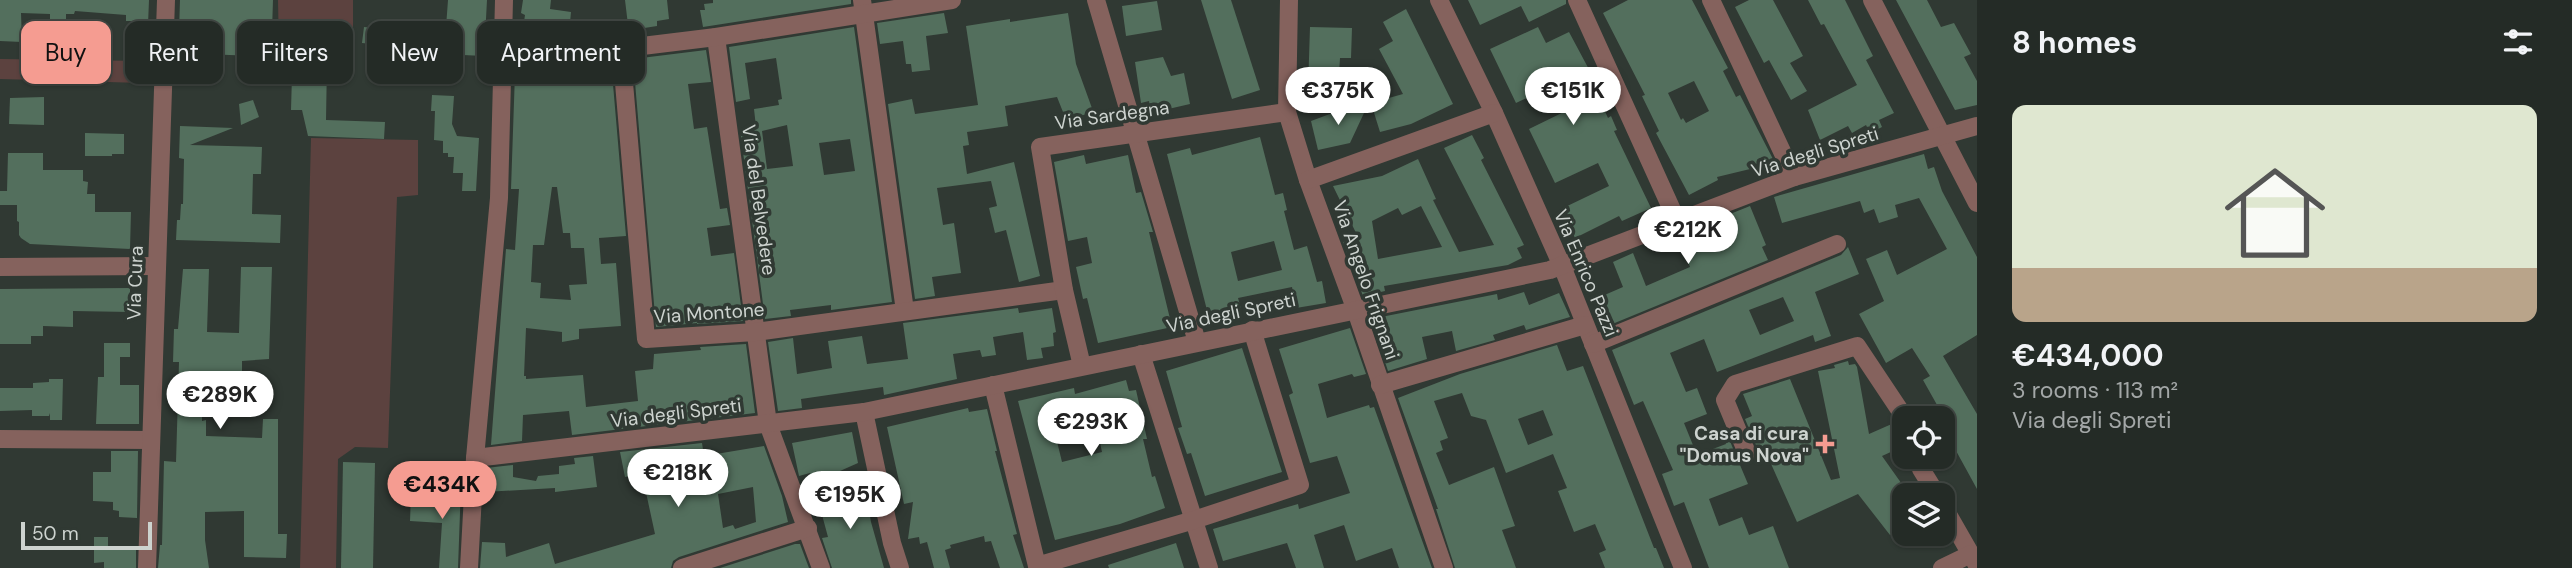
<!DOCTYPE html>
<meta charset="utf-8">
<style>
:root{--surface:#242b26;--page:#2c332e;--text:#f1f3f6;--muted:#a3a7a7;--line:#414743;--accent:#f59c91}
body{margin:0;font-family:"DM Sans",sans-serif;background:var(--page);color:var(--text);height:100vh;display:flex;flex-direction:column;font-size:26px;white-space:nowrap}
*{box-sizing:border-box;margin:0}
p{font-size:23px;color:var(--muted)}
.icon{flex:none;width:38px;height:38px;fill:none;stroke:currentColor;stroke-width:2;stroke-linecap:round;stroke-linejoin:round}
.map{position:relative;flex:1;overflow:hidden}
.panel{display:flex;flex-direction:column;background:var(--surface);width:595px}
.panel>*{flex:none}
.banner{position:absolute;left:21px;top:21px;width:665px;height:63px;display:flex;gap:14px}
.controls{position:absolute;left:1892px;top:406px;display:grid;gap:14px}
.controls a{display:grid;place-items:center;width:63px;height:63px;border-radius:14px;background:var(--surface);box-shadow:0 2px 5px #0004,0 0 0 2px var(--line);font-size:35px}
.scale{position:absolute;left:21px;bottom:18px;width:131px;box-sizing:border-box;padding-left:7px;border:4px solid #cdd3cf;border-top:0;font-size:19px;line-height:24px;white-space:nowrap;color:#cdd3cf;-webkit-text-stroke:5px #303933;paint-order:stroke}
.price{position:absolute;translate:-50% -60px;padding:0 16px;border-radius:24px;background:#fff;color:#222;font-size:23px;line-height:46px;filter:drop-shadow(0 2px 4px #0008)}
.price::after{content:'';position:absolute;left:50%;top:42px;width:21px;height:16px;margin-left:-10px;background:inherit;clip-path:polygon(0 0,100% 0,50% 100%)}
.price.on{background:var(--accent);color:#111}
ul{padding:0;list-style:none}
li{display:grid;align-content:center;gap:14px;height:371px;padding:0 35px}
li span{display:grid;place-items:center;height:217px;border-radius:14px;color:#555}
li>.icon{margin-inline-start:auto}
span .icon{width:126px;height:126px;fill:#fffc;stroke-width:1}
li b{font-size:30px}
h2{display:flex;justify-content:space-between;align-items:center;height:84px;padding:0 35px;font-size:30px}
.chip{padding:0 24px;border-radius:14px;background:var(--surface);box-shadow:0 2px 5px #0004,0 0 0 2px var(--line);font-size:24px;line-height:63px}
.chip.on{background:var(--accent);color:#111}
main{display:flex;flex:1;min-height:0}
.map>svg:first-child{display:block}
.green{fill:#5c423f}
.building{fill:#536f5d;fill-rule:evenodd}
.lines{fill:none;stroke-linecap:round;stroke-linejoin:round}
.minor{stroke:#85625d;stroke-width:18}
.poi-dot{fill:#f59c91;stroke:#303933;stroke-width:2.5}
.labels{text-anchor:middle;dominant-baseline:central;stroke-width:7;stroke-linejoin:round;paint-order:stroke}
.street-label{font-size:19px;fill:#cdd3cf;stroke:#303933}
.poi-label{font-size:19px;font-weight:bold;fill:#cdd3cf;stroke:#303933;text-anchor:end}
</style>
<main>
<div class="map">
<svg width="1977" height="568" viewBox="0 0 1977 568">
<rect width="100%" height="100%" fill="#303933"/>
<!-- green -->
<g class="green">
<path d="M278,0H353V50H318L304,47L297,49L294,46L290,51L279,52Z"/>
<path d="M0,59L143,61V83L0,79Z"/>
<path d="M311,138L418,140V195L397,197L388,448L355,447L338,459L336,568H300Z"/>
</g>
<!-- building -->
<g class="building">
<path d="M0,0H149L148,25H133V21H126V15L75,11L74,14H66V19H50V14L21,13L22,42L0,41Z"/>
<path d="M180,0H273L272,31L278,32V57L203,54V63L178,62Z"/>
<path d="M448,0H487L484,56L463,55L464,43L445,41Z"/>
<path d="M523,0H551L550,9L571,12L568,44L520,49L525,15L521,13Z"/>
<path d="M625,0H667L669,19L657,21V26L638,29V24L628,25Z"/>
<path d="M713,0H851V4L703,27L700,10H705L704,4L713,3Z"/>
<path d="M1201,0H1231L1260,90L1232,99Z"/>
<path d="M1468,0H1566V4L1529,22L1521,6L1480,25Z"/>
<path d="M1628,0H1692L1728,68L1723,71L1736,97L1740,95L1775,163L1717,177L1718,180L1689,195L1656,133L1659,131L1642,96L1645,95L1603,13ZM1694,81L1709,111L1686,123L1683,118L1681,120L1668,93Z"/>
<path d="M1749,0H1773L1803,56L1790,63L1807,91L1791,100L1769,60L1764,63L1735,7Z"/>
<path d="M1808,0H1845L1873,56L1866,60L1894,113L1879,120L1882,127L1870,133L1866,125L1852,133L1848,126L1820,140L1808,110L1857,85L1824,24L1821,25Z"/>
<path d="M1896,0H1927L1941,27L1954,23L1971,54L1964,57L1977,81V105L1955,110Z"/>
<path d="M1157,1L1162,30L1126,36L1122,6Z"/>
<path d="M1406,9L1453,104L1411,124L1380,132L1371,103L1403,94L1379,49L1393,41L1383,22Z"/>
<path d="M944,13L948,33L926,36L930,70L912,72L911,64H906L903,41L880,44L877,23Z"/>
<path d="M1068,13L1076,64L1093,111L1067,122L1057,97L1005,106L1008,126L967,132L969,145L963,146L967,174L1014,162L1040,276L1019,282L1006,230L995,233L989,208L997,206L991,181L937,188L943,225L954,223L961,273L932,277L935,296L915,299L888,104L912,99L915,114L978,105L966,26L1010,19V22Z"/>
<path d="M364,27L435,35L432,50L362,43Z"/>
<path d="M854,27L892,302L831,310V305L790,310L791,316L765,319L740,129L756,127L754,109L779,105L778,100L782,99L776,58L745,63L750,99L736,102L729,47ZM787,125L793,166L767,169L762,131ZM850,139L855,171L824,175L819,143Z"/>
<path d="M1310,27L1352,28L1351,58H1340L1338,90L1308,89Z"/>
<path d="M1538,27L1546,43L1569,32L1600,90L1596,92L1608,118L1611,116L1617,130L1614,131L1651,208L1622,221L1619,216L1575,238L1561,209L1609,186L1598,163L1555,183L1529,129L1572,108L1559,83L1516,103L1490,49Z"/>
<path d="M294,46L297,49L304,47L317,49L327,62L326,120L385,122L384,139L308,136L302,110H291L292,75L281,74L283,60Z"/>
<path d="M706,50L711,82L688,84L694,129L707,127L720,209L727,208L730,225L707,228L711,256L734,253L743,321L697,324V323L656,327L633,59Z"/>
<path d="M1163,57L1171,76L1184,73L1190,104L1151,113L1149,101L1141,103L1135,62Z"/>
<path d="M611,61L626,236L599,238L601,264L616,263L621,326L579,329V339L562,342V332L526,328L524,376H526V379L583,375L586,407L638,401L635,371L653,369L654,354L701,350L700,347L746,344L755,413L572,435L569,411L523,415L522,441L491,445L506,249L515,250L519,189H511L515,73ZM552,187H557L563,233H570L571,248H584L587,284L569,285L571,300L540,298L541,283L531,282L533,245H544Z"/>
<path d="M432,95L454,96L452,124L457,136L479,138L476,191H462L463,173H453L454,157H448V153H443V141L434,140L435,111H431Z"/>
<path d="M44,97V125L9,124L10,98Z"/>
<path d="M253,100L259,117L241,125L239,104Z"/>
<path d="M1362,102L1364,113L1350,143L1318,150L1311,121Z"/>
<path d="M180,126L233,128L190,145L262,147L261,174H253L252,214L281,215L280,243L176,240L177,220H180L181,204H183L184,159L179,158Z"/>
<path d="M85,133L124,134V154H112V156H85Z"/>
<path d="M1472,135L1484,158L1481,160L1524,245L1517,248L1522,258L1508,265L1384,286L1385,291L1363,296L1343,242L1359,239L1333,186L1382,176L1418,159L1436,199L1433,200L1459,252L1494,245L1444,148ZM1421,206L1442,247L1378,259L1372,221L1398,208L1402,215Z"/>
<path d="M1260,137L1275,195L1283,193L1287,210L1284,211L1294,250L1307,246L1317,282L1322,281L1326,303L1296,308L1292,287L1238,298L1241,309L1209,318L1167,154L1190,148L1192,155ZM1274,241L1282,270L1238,281L1231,252Z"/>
<path d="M8,153H43V170H83V181L88,182L87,194H95V212H131L130,249L30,244L21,238L19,235V222L17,221V205H0V191H7Z"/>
<path d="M1924,154L1928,169L1934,167L1942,191L1977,257V335L1943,356L1977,414V489L1949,438L1954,435L1923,380L1930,376L1912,348L1886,363L1859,314L1884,301L1866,259L1887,250L1897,275L1947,249L1919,198L1895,205L1898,217L1879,223L1874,209L1864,213L1860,201L1782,223L1774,197Z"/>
<path d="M1084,155L1086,164L1128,155L1136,193L1141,192L1153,232H1149L1172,327L1098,343L1087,298L1083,299L1076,267L1092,263L1087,237L1068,241L1054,162Z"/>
<path d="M1750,206L1766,245L1762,247L1768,260L1605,327L1593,300L1623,287L1613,262L1633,253L1646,286L1690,267L1678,235Z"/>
<path d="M1848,247L1859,274L1815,292L1831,336L1815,342L1813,335L1717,372L1704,339L1670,353L1686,392L1697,388L1707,414L1684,423L1697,455L1726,444L1720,429L1724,427L1748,484L1709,499L1719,526L1742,517L1749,535L1773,526L1789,568H1709L1684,502L1674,506L1662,474L1673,470L1643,401L1634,405L1612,350L1841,255ZM1783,297L1794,321L1760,335L1749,310Z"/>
<path d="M241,267H272L269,359L242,361V380L202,379V421L206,420V436L262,438L263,419H278V534H287L286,558L244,557V511L205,512V540L209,568H158L160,545H162L164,461L176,462L179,362H173L174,329H178L183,269H209L207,332L239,333Z"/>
<path d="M130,288V312L73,311V327L43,326V336H31V344H0V289Z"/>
<path d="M1524,292L1529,305L1559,293L1570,317L1526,330L1524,325L1493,335L1495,340L1456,351L1452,331L1422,337L1427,359L1388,371L1371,319L1497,294L1498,300Z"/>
<path d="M1018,308L1019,313L1052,308L1056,332L1053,333L1054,346L1041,348L1043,358L1027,360L1023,332L993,337L996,355L982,357L980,350L953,354L957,379L884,395L883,387L801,399L802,408L778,411L768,342L793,338L797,374L832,368L828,341L862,336L867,364L908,359L903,323Z"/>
<path d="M1350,328L1366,374L1354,377L1352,374L1318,384L1327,418L1369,405L1370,408L1374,407L1432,568H1399L1392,548L1356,561L1344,525L1314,535L1324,568H1296L1287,543L1223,561L1213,529L1298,504L1299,509L1350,493L1337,456L1310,463L1289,395L1293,393L1279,349Z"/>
<path d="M104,343H130V357H120V385H139V424H96L98,377H104Z"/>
<path d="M1557,345L1567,371L1583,366L1654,548H1656L1664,568H1605L1599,553L1606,550L1595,524L1574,532L1558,491L1567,488L1553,454L1506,473L1486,420L1471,416L1462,393L1434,401L1448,438L1440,441L1443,450L1436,453L1449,485L1494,467L1515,526L1502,530L1516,568H1455L1436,509H1438L1398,398L1460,374ZM1543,410L1553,435L1528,445L1518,419Z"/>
<path d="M1242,348L1282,472L1205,496L1191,453L1187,454L1178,428L1182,427L1166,371Z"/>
<path d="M1848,361L1849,365L1855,364L1857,367L1869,434L1894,423L1904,429V446L1882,456L1904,487V525L1890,535L1858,494L1797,522L1764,448L1758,450L1745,419L1752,416L1743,394L1790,379L1831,480L1840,478L1818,371L1835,368L1834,365Z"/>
<path d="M49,379H63L62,420H50V413L49,416H32V410L0,411V388H33V383L49,382Z"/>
<path d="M1126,380L1129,391L1136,390L1147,439H1143L1152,477L1155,476L1165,508L1120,524L1055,540L1018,401L1074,388L1075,394ZM1094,415L1102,452L1062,462L1053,425Z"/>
<path d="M968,408L969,412L987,409L997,451H995L1017,534L1013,535L1024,568H1000L991,541L985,542L984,536L950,545L951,548L945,550L950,568H934L927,542L920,544L919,537L908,539L913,502L904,504L887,427Z"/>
<path d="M852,432L858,463L813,483L810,473L799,476L792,443Z"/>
<path d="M702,443L704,456L764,446L782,496L788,522L679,557L673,561L671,568H480L482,542L505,543L506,557L549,543L555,564L655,534L642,474L625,477L620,452ZM753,487L756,522L735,529L733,525L723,528L718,494Z"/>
<path d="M111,451H138L137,518L119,517V511L113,510V502L93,501V472H111Z"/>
<path d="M593,456L597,487L555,492V488L485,492L486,468L513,465V477L536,481L538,476L559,474V466L575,464L574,458Z"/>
<path d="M343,462L375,463L373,568H341Z"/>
<path d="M444,485H461L458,568H439L442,523L410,521L411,495L443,497Z"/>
<path d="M865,487L871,522L884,568H832L822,538L828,537L818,500Z"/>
<path d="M94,537H108V549L136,550V568H104V562L94,563Z"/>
<path d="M1176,543L1184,568H1109L1108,565Z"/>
<path d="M795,544H800L809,568H720Z"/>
</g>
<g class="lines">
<!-- minor -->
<g class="minor">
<path d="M862,0L905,311"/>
<path d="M1096,0L1197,342"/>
<path d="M1289,0L1287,112L1308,180L1355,308L1444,568"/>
<path d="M1439,0L1494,113L1562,266L1683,568"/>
<path d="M1577,0L1677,221"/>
<path d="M1711,0L1794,177"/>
<path d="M1872,0L1977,203"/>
<path d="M716,37L768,424L821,568"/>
<path d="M621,48L646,339L755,332L1064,290"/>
<path d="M503,63L716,37L952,0"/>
<path d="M1308,180L1494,113"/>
<path d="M0,267L157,266"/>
<path d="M1593,344L1837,244"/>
<path d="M1141,354L1209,568"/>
<path d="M1082,366L1064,290L1040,147L1287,112"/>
<path d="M993,385L1037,566L1194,520L1300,485L1252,330"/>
<path d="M1380,385L1585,325"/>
<path d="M864,412L892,543L900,568"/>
<path d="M0,439L151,440"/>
<path d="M1747,453L1725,400L1735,384L1857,346L1905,418"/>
<path d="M1920,457L1921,469L1937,495"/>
<path d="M475,458L864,412L1550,270L1794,177L1977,126"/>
<path d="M1942,504L1977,565"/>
<path d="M147,568L166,0"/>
<path d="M469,568L475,458L499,198L504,0"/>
<path d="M682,568L808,528"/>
<path d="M1942,568L1971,554"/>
</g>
</g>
<!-- markers -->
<path class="poi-dot" d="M1821.5 433.5h7v7h7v7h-7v7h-7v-7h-7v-7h7z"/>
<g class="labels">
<!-- street labels -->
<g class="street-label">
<text transform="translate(1112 115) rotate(-8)">Via Sardegna</text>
<text transform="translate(1815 152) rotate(-17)">Via degli Spreti</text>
<text transform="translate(759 200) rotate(82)">Via del Belvedere</text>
<text transform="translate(1586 273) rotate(67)">Via Enrico Pazzi</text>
<text transform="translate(1366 280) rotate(71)">Via Angelo Frignani</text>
<text transform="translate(135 283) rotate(-88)">Via Cura</text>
<text transform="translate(709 313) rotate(-4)">Via Montone</text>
<text transform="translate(1231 313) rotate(-12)">Via degli Spreti</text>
<text transform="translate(676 413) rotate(-7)">Via degli Spreti</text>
</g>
<!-- poi labels -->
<g class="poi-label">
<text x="1809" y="433">Casa di cura<tspan x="1809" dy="22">"Domus Nova"</tspan></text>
</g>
</g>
</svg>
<div class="controls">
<a><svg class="icon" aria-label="locate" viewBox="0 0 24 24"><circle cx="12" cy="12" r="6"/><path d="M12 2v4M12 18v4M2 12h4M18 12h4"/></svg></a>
<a><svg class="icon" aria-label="layers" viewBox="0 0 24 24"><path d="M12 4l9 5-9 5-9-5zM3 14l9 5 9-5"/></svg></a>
</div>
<div class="scale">50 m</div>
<b class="price" style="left:1338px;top:127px">€375K</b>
<b class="price" style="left:1573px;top:127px">€151K</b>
<b class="price" style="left:1688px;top:266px">€212K</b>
<b class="price" style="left:220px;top:431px">€289K</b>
<b class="price" style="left:1091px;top:458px">€293K</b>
<b class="price" style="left:678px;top:509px">€218K</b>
<b class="price on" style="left:442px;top:521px">€434K</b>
<b class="price" style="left:850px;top:531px">€195K</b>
<div class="banner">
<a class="chip on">Buy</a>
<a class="chip">Rent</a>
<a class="chip">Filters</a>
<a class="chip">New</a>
<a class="chip">Apartment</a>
</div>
</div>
<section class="panel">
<h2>8 homes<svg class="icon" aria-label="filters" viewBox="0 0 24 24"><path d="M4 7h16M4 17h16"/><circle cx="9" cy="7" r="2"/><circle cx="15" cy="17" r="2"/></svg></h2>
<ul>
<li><span style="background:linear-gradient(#dfe7d0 75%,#b9a48a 0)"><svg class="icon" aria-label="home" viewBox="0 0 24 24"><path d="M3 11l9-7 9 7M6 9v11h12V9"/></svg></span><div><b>€434,000</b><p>3 rooms · 113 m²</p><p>Via degli Spreti</p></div></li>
</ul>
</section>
</main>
